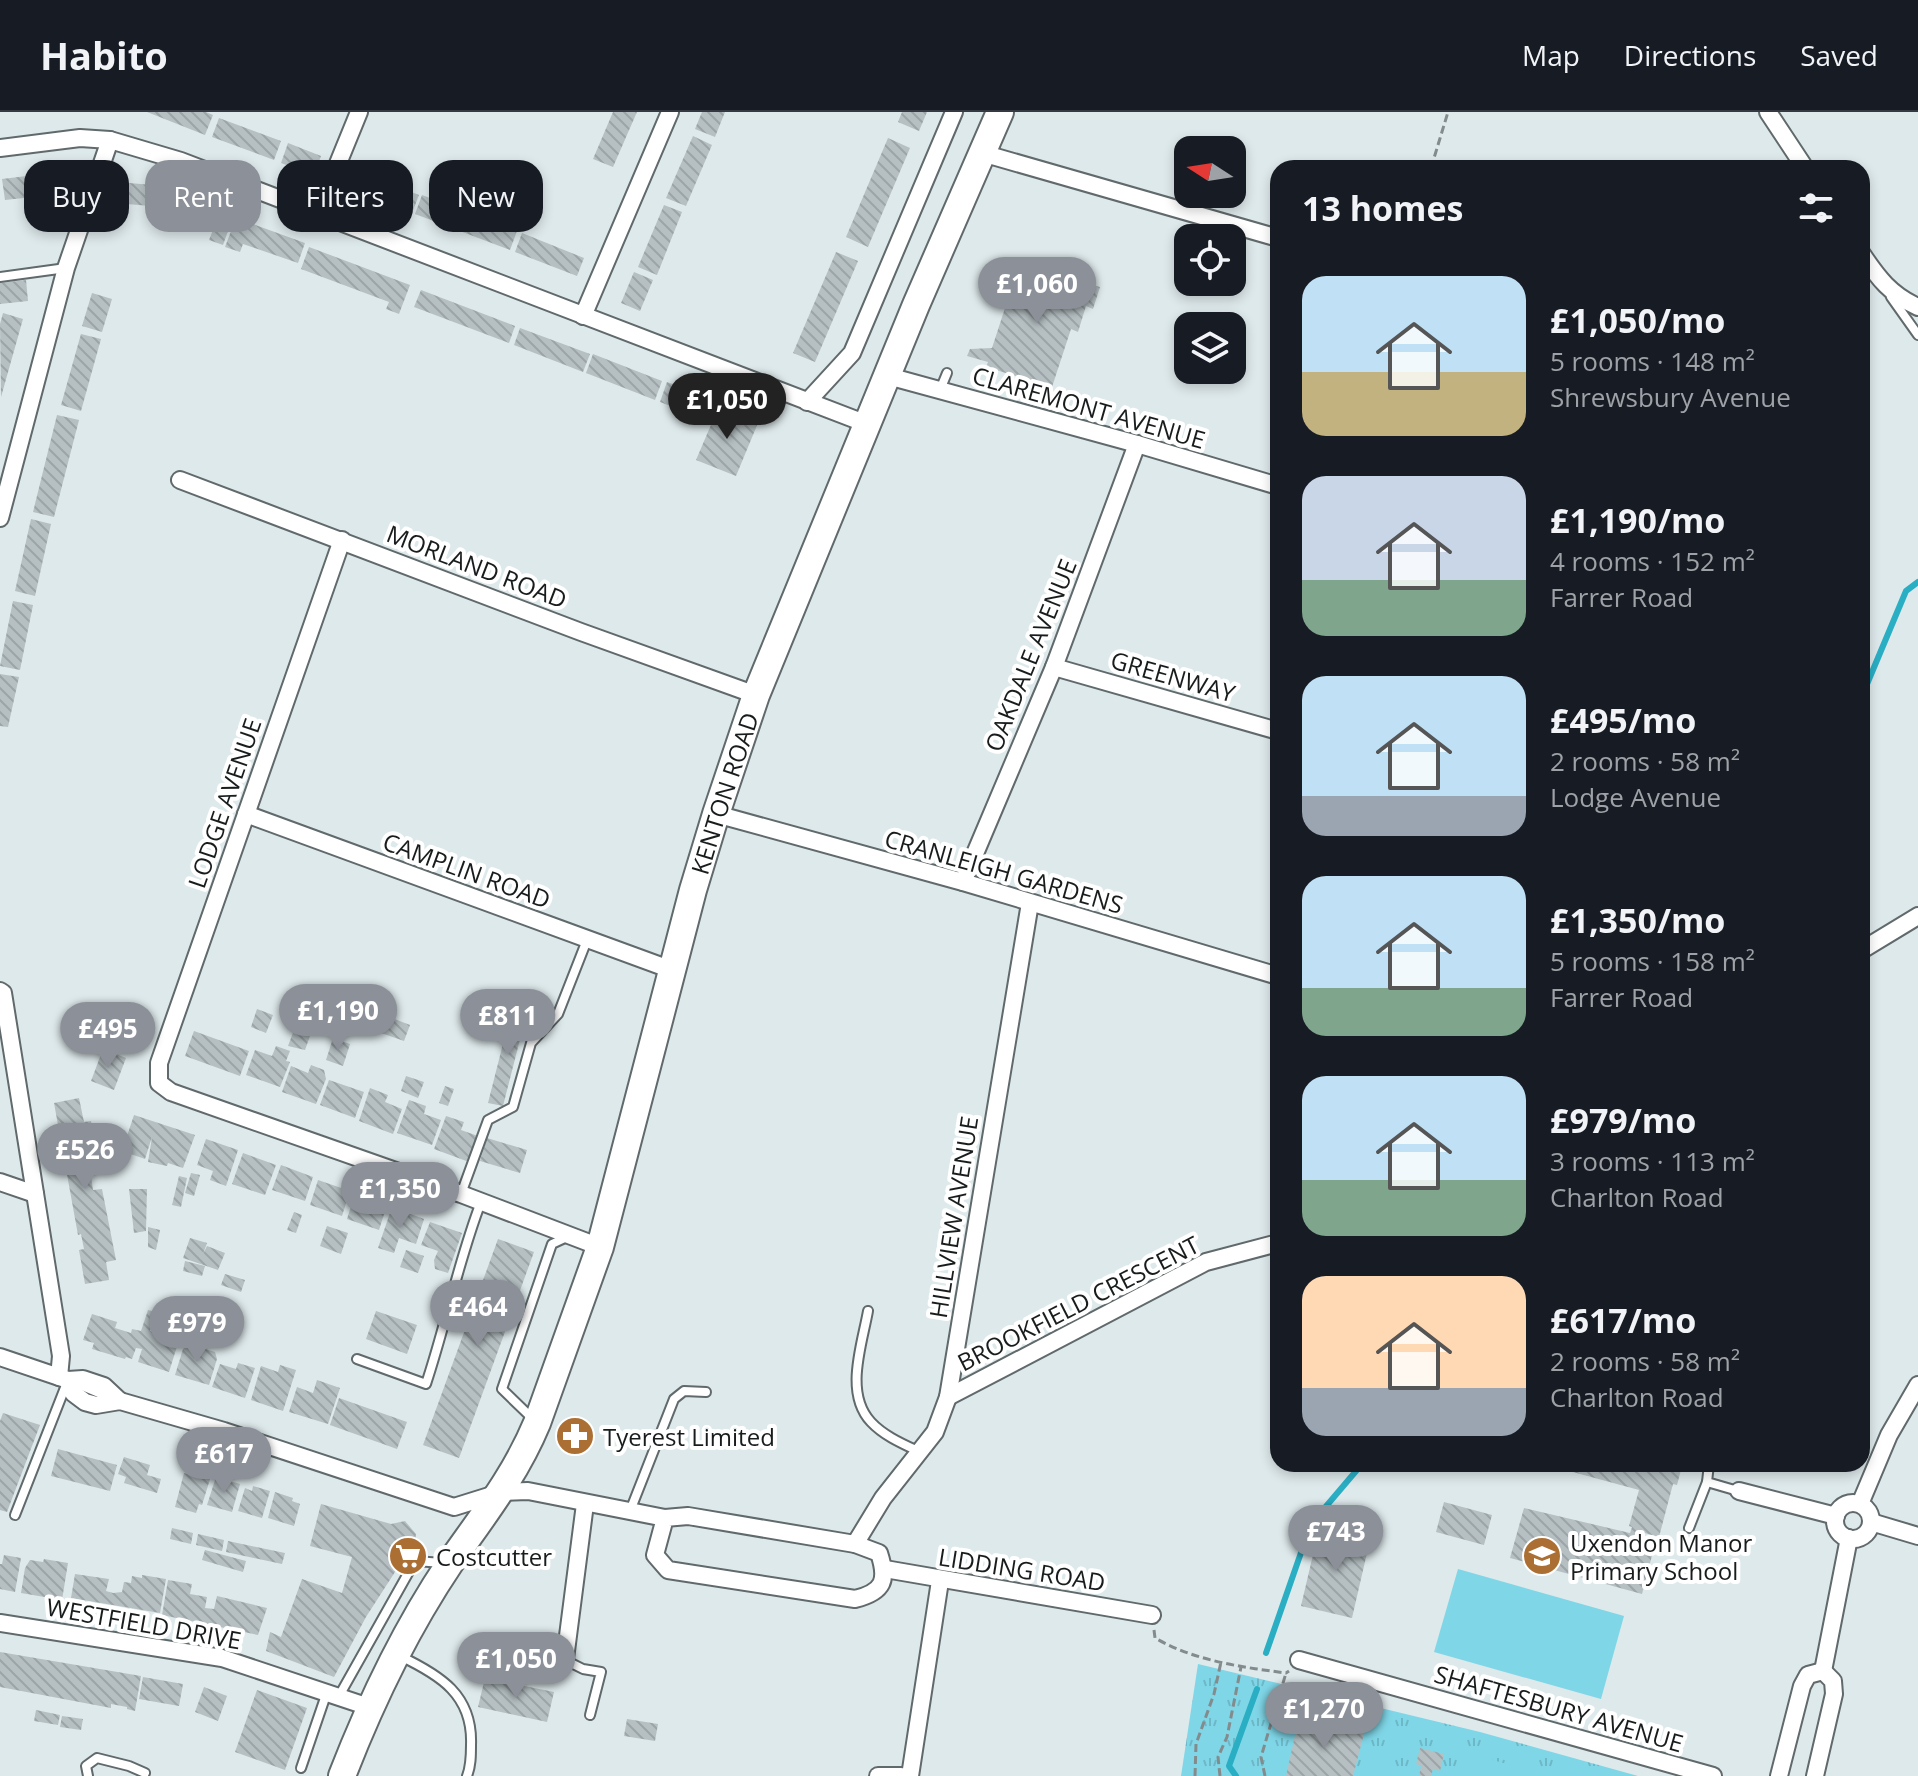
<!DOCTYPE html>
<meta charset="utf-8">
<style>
:root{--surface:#171b24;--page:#20242c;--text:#f1f3f6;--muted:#9ea1a6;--line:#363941;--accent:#8c9099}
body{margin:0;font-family:"Open Sans",sans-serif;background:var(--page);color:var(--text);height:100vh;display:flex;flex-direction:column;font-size:30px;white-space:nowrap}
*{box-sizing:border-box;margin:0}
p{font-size:26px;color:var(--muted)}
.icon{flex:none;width:44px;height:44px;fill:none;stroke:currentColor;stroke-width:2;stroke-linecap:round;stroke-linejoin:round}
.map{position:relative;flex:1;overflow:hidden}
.panel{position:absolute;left:1270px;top:48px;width:600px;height:1312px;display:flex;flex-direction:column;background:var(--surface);border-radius:24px;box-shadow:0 4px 12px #0003}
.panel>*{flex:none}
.hud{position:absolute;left:24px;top:48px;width:760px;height:72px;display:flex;gap:16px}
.needle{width:52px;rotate:282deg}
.fabs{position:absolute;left:1174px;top:24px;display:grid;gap:16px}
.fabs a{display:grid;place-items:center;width:72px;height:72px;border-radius:16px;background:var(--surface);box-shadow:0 4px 12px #0003;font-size:40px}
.price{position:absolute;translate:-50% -68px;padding:0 18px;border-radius:28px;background:var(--accent);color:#fff;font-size:26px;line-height:52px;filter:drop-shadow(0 2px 4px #0008)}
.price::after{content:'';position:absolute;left:50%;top:48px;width:24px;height:18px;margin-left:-12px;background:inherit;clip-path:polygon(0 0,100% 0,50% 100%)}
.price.on{background:#222;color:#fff}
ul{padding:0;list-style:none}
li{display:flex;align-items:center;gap:24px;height:200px;padding:0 32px}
li span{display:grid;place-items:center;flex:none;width:224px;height:160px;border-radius:24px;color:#555}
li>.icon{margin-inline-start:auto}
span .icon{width:96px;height:96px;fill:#fffc;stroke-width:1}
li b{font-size:34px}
h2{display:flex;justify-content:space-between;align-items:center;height:96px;padding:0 32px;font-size:34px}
.tag{padding:0 28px;border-radius:24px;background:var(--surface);box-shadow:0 4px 12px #0003;font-size:28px;line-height:72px}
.tag.on{background:var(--accent);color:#fff}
header{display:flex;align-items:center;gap:48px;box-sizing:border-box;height:112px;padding:0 40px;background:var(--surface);border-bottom:2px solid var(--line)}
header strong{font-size:38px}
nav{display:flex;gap:44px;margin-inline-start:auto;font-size:28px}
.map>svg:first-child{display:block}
.park{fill:url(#park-tufts)}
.pitch{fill:#7fd6e7}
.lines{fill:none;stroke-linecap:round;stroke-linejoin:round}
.stream{stroke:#2aaec4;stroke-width:6}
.building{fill:url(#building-back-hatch)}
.lane-casing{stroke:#60696b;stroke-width:12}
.street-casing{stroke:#60696b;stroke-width:20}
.primary-casing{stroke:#60696b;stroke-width:30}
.path{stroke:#848b8d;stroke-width:3;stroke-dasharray:8 4;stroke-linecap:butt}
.lane{stroke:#fff;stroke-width:8}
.street{stroke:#fff;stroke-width:16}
.primary{stroke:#fff;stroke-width:26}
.labels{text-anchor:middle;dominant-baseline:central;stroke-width:8;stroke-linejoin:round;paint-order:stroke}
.street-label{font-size:24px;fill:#181c1d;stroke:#fff}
.poi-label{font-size:24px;fill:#181c1d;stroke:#fff;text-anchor:start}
</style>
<header>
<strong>Habito</strong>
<nav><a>Map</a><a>Directions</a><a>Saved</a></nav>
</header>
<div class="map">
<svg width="1918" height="1664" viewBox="0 0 1918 1664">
<defs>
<pattern id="park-tufts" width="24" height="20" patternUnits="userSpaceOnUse" patternTransform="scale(2)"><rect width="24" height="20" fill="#7fd6e7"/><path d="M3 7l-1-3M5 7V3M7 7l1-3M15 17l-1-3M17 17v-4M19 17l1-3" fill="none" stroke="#6db7c6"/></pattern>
<pattern id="building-back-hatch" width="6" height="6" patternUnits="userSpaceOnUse" patternTransform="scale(2)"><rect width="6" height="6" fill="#b6c0c3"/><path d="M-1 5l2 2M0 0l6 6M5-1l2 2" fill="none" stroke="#9ca4a7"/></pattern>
</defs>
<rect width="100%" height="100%" fill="#dee9eb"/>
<!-- park -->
<path class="park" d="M1198,1552L1480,1620L1638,1664H1181Z"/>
<!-- pitch -->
<g class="pitch">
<path d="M1458,1457L1624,1504L1601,1587L1434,1540Z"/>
<path d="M1478,1644L1551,1664H1472Z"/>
</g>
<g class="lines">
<!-- stream -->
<g class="stream">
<path d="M1862,584L1906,479L1918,470"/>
<path d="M1266,1541L1311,1412L1362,1352"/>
<path d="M1236,1664L1229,1654L1257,1577"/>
</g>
</g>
<!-- building -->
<g class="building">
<path d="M147,0H206L213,3L205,23Z"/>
<path d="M613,0H637L613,55L593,47Z"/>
<path d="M702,0H725L715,25L695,17Z"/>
<path d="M902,0H927L919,19L898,10Z"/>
<path d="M219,6L281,29L274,48L212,25Z"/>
<path d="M693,24L712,33L686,94L666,86Z"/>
<path d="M888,26L910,36L868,135L846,125Z"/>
<path d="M288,31L321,44L314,63L281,51Z"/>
<path d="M355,58L419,83L412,101L348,76Z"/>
<path d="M68,59L70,81L5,88L2,67Z"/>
<path d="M118,70L152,73L150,94L116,91Z"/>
<path d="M164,80L233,105L223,133L209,128L213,118L157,97Z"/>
<path d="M422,83L517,119L510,138L415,102Z"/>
<path d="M664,93L682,100L657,163L638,155Z"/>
<path d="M236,106L305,131L298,151L243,132L240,140L225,135Z"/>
<path d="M522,121L584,146L577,164L515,140Z"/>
<path d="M309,135L410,173L399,202L386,197L389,190L301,157Z"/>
<path d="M836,140L858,149L815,250L793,241Z"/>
<path d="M1019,153L1100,175L1093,197L1086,194L1078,220L1071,217L1052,275L986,255L988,250L967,244L970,237L992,236Z"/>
<path d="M634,160L653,168L640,199L621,191Z"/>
<path d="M26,168L28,189L0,192V171Z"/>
<path d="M421,178L515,214L509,231L414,195Z"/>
<path d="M92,181L112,187L102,220L82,214Z"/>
<path d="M3,201L23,207L1,285L0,212Z"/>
<path d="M520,216L590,242L583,260L514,233Z"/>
<path d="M81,222L101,227L81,299L61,293Z"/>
<path d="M593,242L662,269L655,288L586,261Z"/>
<path d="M667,270L705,284L695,310L687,307L689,301L660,290Z"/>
<path d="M719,294L758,311L736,364L696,348Z"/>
<path d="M57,303L79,308L54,405L33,400Z"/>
<path d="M31,407L51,412L35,484L15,479Z"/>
<path d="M13,489L33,493L20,558L0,554Z"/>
<path d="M0,562L19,565L8,615L0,614Z"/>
<path d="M512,896L527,900L503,994L488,991Z"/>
<path d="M257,897L273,903L266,921L251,915Z"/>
<path d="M374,899L410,913L404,929L367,916Z"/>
<path d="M294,918L310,924L305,938L288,934Z"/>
<path d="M194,919L249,939L240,964L185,944Z"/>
<path d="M333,926L350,932L343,954L326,948Z"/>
<path d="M276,934L290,939L286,949L290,950L280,975L246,963L255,938L272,944Z"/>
<path d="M103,937L126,946L114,978L91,969Z"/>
<path d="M311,953L324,958L326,967L316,992L282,980L291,954L308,961Z"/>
<path d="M406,964L424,970L418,986L401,979Z"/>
<path d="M329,968L364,980L355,1006L320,993Z"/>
<path d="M445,974L454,977L448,994L439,991Z"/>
<path d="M370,976L388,983L385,990L402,997L393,1022L359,1009Z"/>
<path d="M79,986L84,1010L91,1009L94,1023L86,1024L88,1032L96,1031L101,1062L91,1064L93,1078L102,1077L116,1148L106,1150L109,1168L85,1172L79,1138L84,1137L81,1122L78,1123L54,991Z"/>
<path d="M409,988L426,994L424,1002L441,1008L432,1033L397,1021Z"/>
<path d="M134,1003L195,1023L183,1056L168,1051L167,1054L148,1050L152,1025L145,1047L122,1039Z"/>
<path d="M446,1004L464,1010L461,1018L478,1024L469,1050L434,1037Z"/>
<path d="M487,1026L527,1038L520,1061L480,1049Z"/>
<path d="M206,1027L238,1038L226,1074L210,1068L213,1059L197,1053Z"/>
<path d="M243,1041L276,1053L265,1083L232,1072Z"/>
<path d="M281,1053L313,1065L305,1089L272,1078Z"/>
<path d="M191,1061L200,1063L194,1084L185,1081Z"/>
<path d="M179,1064L187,1066L181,1095L172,1093Z"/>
<path d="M318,1068L350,1079L342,1104L310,1093Z"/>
<path d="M129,1077H147L146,1119L134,1121Z"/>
<path d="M355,1082L387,1093L379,1118L347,1107Z"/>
<path d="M392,1095L424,1107L416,1132L399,1126L394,1141L378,1136Z"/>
<path d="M294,1100L302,1103L296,1121L287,1118Z"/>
<path d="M430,1110L462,1121L448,1161L435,1157L434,1148L438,1139L421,1133Z"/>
<path d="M327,1114L348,1121L341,1142L320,1134Z"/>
<path d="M148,1115L160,1118L156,1138L148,1135Z"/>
<path d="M190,1126L207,1131L203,1142L207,1134L225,1141L218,1158L183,1146Z"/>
<path d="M498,1127L534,1140L459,1346L423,1333Z"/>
<path d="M406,1138L424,1144L418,1161L400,1155Z"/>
<path d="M185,1149L205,1154L202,1164L183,1159Z"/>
<path d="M225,1162L245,1168L241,1180L221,1173Z"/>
<path d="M186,1189L194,1191L189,1209L197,1212L192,1229L183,1226L185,1222L176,1219Z"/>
<path d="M148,1198L156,1200L150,1219L179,1228L169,1260L138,1250L142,1237L136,1236L132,1247L126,1245L125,1247L92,1237L94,1231L83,1228L92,1202L117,1210L115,1216L131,1221L132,1217L141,1219Z"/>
<path d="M376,1199L417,1213L407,1242L366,1227Z"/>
<path d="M190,1232L215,1240L217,1247L209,1273L175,1263L183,1237Z"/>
<path d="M238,1251L255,1256L245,1286L212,1275L220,1252L236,1257Z"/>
<path d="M280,1253L296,1258L283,1299L251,1288L261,1254L278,1260Z"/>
<path d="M317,1268L340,1276L328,1312L289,1300L297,1275L313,1281Z"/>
<path d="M339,1286L407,1310L397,1337L330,1313Z"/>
<path d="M3,1301L40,1313L7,1400L0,1398V1309Z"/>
<path d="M58,1337L117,1353L110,1379L51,1364Z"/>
<path d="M124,1345L150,1353L147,1363L161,1367L157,1381L124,1371L126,1365L118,1362Z"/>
<path d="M1559,1352H1680L1682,1354L1677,1373L1673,1372L1659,1425L1641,1420L1642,1429L1655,1432L1642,1482L1510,1446L1524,1396L1630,1421L1632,1415L1629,1414L1639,1378L1558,1356Z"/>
<path d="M193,1358L211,1364L202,1393L199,1392L196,1401L175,1395L184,1361L191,1363Z"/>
<path d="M216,1365L240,1372L232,1400L207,1393Z"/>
<path d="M253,1374L270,1379L262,1406L238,1399L245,1376L252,1379Z"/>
<path d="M275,1380L293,1386L292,1389L300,1392L294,1414L268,1406Z"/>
<path d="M1444,1390L1492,1403L1484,1433L1436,1420Z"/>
<path d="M321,1392L391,1412L405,1409L416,1422L415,1429L366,1505L334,1565L266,1539L270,1520L281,1525L302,1467L342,1481L352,1445L310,1434Z"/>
<path d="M172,1416L193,1421L191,1432L170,1427Z"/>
<path d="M1319,1417L1370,1428L1352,1506L1301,1494Z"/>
<path d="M198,1422L224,1428L222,1439L196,1433Z"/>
<path d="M228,1429L285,1441L282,1452L226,1440Z"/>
<path d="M205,1438L246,1449L243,1460L202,1448Z"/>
<path d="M4,1443L21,1446L15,1480L0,1477V1452H2Z"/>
<path d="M44,1447L68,1451L62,1488L21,1481L25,1456L30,1448L43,1450Z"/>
<path d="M75,1462L109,1467L106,1479L113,1481L122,1480L124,1470L131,1471L132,1464L142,1466V1463L166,1467L160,1501L71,1486Z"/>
<path d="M168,1468L192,1472L190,1482L207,1485L205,1496L214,1497L217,1484L267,1496L258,1523L162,1503Z"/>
<path d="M0,1540L141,1564L135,1599L127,1597V1595L111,1592V1596L0,1575Z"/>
<path d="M143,1565L183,1572L179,1594L139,1587Z"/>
<path d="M485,1566L554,1580L547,1610L478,1595Z"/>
<path d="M204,1575L227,1584L218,1609L195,1600Z"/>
<path d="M257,1578L307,1596L285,1658L235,1640Z"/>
<path d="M36,1598L60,1603L58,1613L34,1609Z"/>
<path d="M62,1604L83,1607L81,1618L60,1615Z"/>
<path d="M1299,1605L1364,1622L1353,1664H1286Z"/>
<path d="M627,1607L658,1612L655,1629L624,1624Z"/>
<path d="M1420,1636L1444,1642L1440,1659L1433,1657L1431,1664H1419L1421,1654L1416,1652Z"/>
</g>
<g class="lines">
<defs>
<g id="lane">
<path d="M0,165L66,156"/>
<path d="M1891,185L1918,223"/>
<path d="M940,278L947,261"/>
<path d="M461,1082L488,1008L513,995L531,931L558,902L587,828"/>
<path d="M868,1199C862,1233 844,1281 871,1310C884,1324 903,1332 920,1340"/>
<path d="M357,1247L426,1272C446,1212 458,1150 481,1090"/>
<path d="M534,1308L502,1277L552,1132L567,1125"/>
<path d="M1709,1352L1707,1370L1738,1379"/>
<path d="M630,1399L674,1287L684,1279L706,1280"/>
<path d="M15,1403L68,1268L111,1286"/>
<path d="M1689,1416L1707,1370"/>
<path d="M400,1544C440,1563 473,1583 471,1633C471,1644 471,1654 467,1664"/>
<path d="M565,1548L583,1557L601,1560L590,1603"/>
<path d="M339,1584L415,1449L443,1451"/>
<path d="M301,1656L327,1580"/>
<path d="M88,1664L86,1654L97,1646L129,1654L145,1661"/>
</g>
<g id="street">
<path d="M1768,0L1805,56"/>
<path d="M0,36L80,26L110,28L181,49L867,312"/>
<path d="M982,41L1278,126"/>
<path d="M317,103L359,0"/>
<path d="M1862,142C1878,166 1891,183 1918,195"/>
<path d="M583,204L670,0"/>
<path d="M888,264L1137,332L1278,374"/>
<path d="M807,290L852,241L954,0"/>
<path d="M180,368L581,520L756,583"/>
<path d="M0,406L66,156L110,28"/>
<path d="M342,428L159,951V971L171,980L461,1082L600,1135"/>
<path d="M1054,555L1278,619"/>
<path d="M246,702L672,858"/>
<path d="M716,702L963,770L1278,864"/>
<path d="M963,770L1054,555L1137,332"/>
<path d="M1862,838L1918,804"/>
<path d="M0,879L3,881L61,1244L59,1265"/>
<path d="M0,1070L35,1082"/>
<path d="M0,1245L68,1268L83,1267L104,1274L120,1289"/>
<path d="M68,1268L73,1281L85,1290L96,1293L120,1289L224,1319L454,1395L502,1380L528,1379L665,1406L688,1404L855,1432L879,1441C888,1468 884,1480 855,1487L668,1458L655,1443L665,1406"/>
<path d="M948,1285L1206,1150L1278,1131"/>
<path d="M1739,1379L1836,1404"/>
<circle cx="1853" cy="1409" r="18"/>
<path d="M1860,1392L1889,1323L1918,1273"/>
<path d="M1871,1410L1918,1424"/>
<path d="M855,1432L883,1386L935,1320L948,1285L1030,791"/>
<path d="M885,1457L1152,1503"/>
<path d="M0,1511L222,1546L369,1595"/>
<path d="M565,1547L585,1392"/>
<path d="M1299,1548L1713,1664"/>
<path d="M1823,1559L1849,1426"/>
<path d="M878,1664H901"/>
<path d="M910,1664L940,1469"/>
<path d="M1779,1664L1802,1574L1808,1563L1823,1559L1833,1569L1834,1582L1815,1664"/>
</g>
<g id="primary">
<path id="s1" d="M342,1664C371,1589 405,1518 450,1451C482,1405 515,1364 537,1311L600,1135L693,778L716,702L756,583L916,193L1000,0"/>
</g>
</defs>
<!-- lane casing -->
<use href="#lane" class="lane-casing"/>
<!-- street casing -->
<use href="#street" class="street-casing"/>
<!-- primary casing -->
<use href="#primary" class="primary-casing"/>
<!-- path -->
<g class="path">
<path d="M1431,56L1448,0"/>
<path d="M1154,1518L1155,1526C1195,1549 1241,1555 1286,1561L1289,1559"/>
<path d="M1195,1664L1196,1632L1214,1582L1221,1550"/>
<path d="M1220,1664L1218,1645L1227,1625L1241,1555"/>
<path d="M1265,1664L1261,1645L1286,1561"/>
</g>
<!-- lane -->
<use href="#lane" class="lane"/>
<!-- street -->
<use href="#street" class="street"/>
<!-- primary -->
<use href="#primary" class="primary"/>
</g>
<!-- icons -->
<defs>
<symbol id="pharmacy-disc" viewBox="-11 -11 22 22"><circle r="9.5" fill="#ac6f33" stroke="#fff"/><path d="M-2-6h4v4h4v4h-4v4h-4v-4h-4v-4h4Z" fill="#fff"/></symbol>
<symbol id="supermarket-disc" viewBox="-11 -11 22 22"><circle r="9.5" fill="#ac6f33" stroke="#fff"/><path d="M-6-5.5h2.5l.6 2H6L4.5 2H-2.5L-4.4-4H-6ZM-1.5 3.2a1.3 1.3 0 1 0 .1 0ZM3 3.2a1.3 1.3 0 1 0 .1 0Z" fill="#fff"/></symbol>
<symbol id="school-disc" viewBox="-11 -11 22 22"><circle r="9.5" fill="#ac6f33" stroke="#fff"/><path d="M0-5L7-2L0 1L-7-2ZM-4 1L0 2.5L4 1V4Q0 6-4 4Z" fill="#fff"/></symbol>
</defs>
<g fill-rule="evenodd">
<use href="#pharmacy-disc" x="553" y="1302" width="44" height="44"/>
<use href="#supermarket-disc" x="386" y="1422" width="44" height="44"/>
<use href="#school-disc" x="1520" y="1422" width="44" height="44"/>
</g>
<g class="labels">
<!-- street labels -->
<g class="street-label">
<text transform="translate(1089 295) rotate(16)">CLAREMONT AVENUE</text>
<text transform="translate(477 454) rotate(21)">MORLAND ROAD</text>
<text transform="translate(1030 543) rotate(-68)">OAKDALE AVENUE</text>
<text transform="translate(1173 564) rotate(16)">GREENWAY</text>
<text stroke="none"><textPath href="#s1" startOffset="1062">KENTON ROAD</textPath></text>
<text transform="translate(224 691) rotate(-71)">LODGE AVENUE</text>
<text transform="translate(467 758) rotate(20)">CAMPLIN ROAD</text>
<text transform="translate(1004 759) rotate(16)">CRANLEIGH GARDENS</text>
<text transform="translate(953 1105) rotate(-81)">HILLVIEW AVENUE</text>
<text transform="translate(1078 1191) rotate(-27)">BROOKFIELD CRESCENT</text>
<text transform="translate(1022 1457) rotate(9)">LIDDING ROAD</text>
<text transform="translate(144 1511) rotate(10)">WESTFIELD DRIVE</text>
<text transform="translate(1559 1596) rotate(16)">SHAFTESBURY AVENUE</text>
</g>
<!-- poi labels -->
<g class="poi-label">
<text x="603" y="1324">Tyerest Limited</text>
<text x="1570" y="1430">Uxendon Manor<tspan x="1570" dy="28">Primary School</tspan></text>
<text x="436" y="1444">Costcutter</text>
</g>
</g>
</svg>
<div class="fabs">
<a><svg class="needle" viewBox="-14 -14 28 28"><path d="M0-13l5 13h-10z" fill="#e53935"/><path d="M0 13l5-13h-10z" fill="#9ea1a6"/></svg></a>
<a><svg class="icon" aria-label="locate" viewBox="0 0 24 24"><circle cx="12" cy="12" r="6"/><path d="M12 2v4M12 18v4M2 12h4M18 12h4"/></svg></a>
<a><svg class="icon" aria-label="layers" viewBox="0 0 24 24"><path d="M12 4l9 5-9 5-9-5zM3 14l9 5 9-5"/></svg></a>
</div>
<b class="price" style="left:1037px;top:213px">£1,060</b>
<b class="price on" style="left:727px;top:329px">£1,050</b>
<b class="price" style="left:338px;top:940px">£1,190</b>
<b class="price" style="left:508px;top:945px">£811</b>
<b class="price" style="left:108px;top:958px">£495</b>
<b class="price" style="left:85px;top:1079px">£526</b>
<b class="price" style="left:400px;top:1118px">£1,350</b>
<b class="price" style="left:478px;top:1236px">£464</b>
<b class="price" style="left:197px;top:1252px">£979</b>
<b class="price" style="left:224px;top:1383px">£617</b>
<b class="price" style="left:1336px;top:1461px">£743</b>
<b class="price" style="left:516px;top:1588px">£1,050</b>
<b class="price" style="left:1324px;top:1638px">£1,270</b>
<div class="hud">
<a class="tag">Buy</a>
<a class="tag on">Rent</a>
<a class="tag">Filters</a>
<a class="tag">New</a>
</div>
<section class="panel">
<h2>13 homes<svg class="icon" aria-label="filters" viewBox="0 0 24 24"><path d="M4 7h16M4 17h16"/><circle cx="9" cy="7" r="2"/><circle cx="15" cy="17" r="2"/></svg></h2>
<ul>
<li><span style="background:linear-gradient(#bfe0f5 60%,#c2b280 0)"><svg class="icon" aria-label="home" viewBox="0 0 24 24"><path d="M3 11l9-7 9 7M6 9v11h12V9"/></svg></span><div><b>£1,050/mo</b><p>5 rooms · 148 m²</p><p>Shrewsbury Avenue</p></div></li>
<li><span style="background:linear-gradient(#c9d6e8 65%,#7fa58c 0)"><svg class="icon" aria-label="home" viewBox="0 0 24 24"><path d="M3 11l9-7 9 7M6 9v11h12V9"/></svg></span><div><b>£1,190/mo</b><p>4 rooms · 152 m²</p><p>Farrer Road</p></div></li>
<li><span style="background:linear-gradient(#bfe0f5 75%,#9aa5b1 0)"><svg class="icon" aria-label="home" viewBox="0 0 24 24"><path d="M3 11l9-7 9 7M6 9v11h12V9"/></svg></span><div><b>£495/mo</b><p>2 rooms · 58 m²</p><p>Lodge Avenue</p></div></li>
<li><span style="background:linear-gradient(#bfe0f5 70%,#7fa58c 0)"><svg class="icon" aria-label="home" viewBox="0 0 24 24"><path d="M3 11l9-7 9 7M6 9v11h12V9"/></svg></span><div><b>£1,350/mo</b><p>5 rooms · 158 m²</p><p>Farrer Road</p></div></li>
<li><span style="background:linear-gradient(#bfe0f5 65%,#7fa58c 0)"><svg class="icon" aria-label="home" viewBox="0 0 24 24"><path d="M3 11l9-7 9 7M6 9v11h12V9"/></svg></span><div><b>£979/mo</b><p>3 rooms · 113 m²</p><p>Charlton Road</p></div></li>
<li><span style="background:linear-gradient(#ffd9b3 70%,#9aa5b1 0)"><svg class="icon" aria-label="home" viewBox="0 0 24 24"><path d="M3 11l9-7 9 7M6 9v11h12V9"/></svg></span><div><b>£617/mo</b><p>2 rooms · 58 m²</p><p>Charlton Road</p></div></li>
</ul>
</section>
</div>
